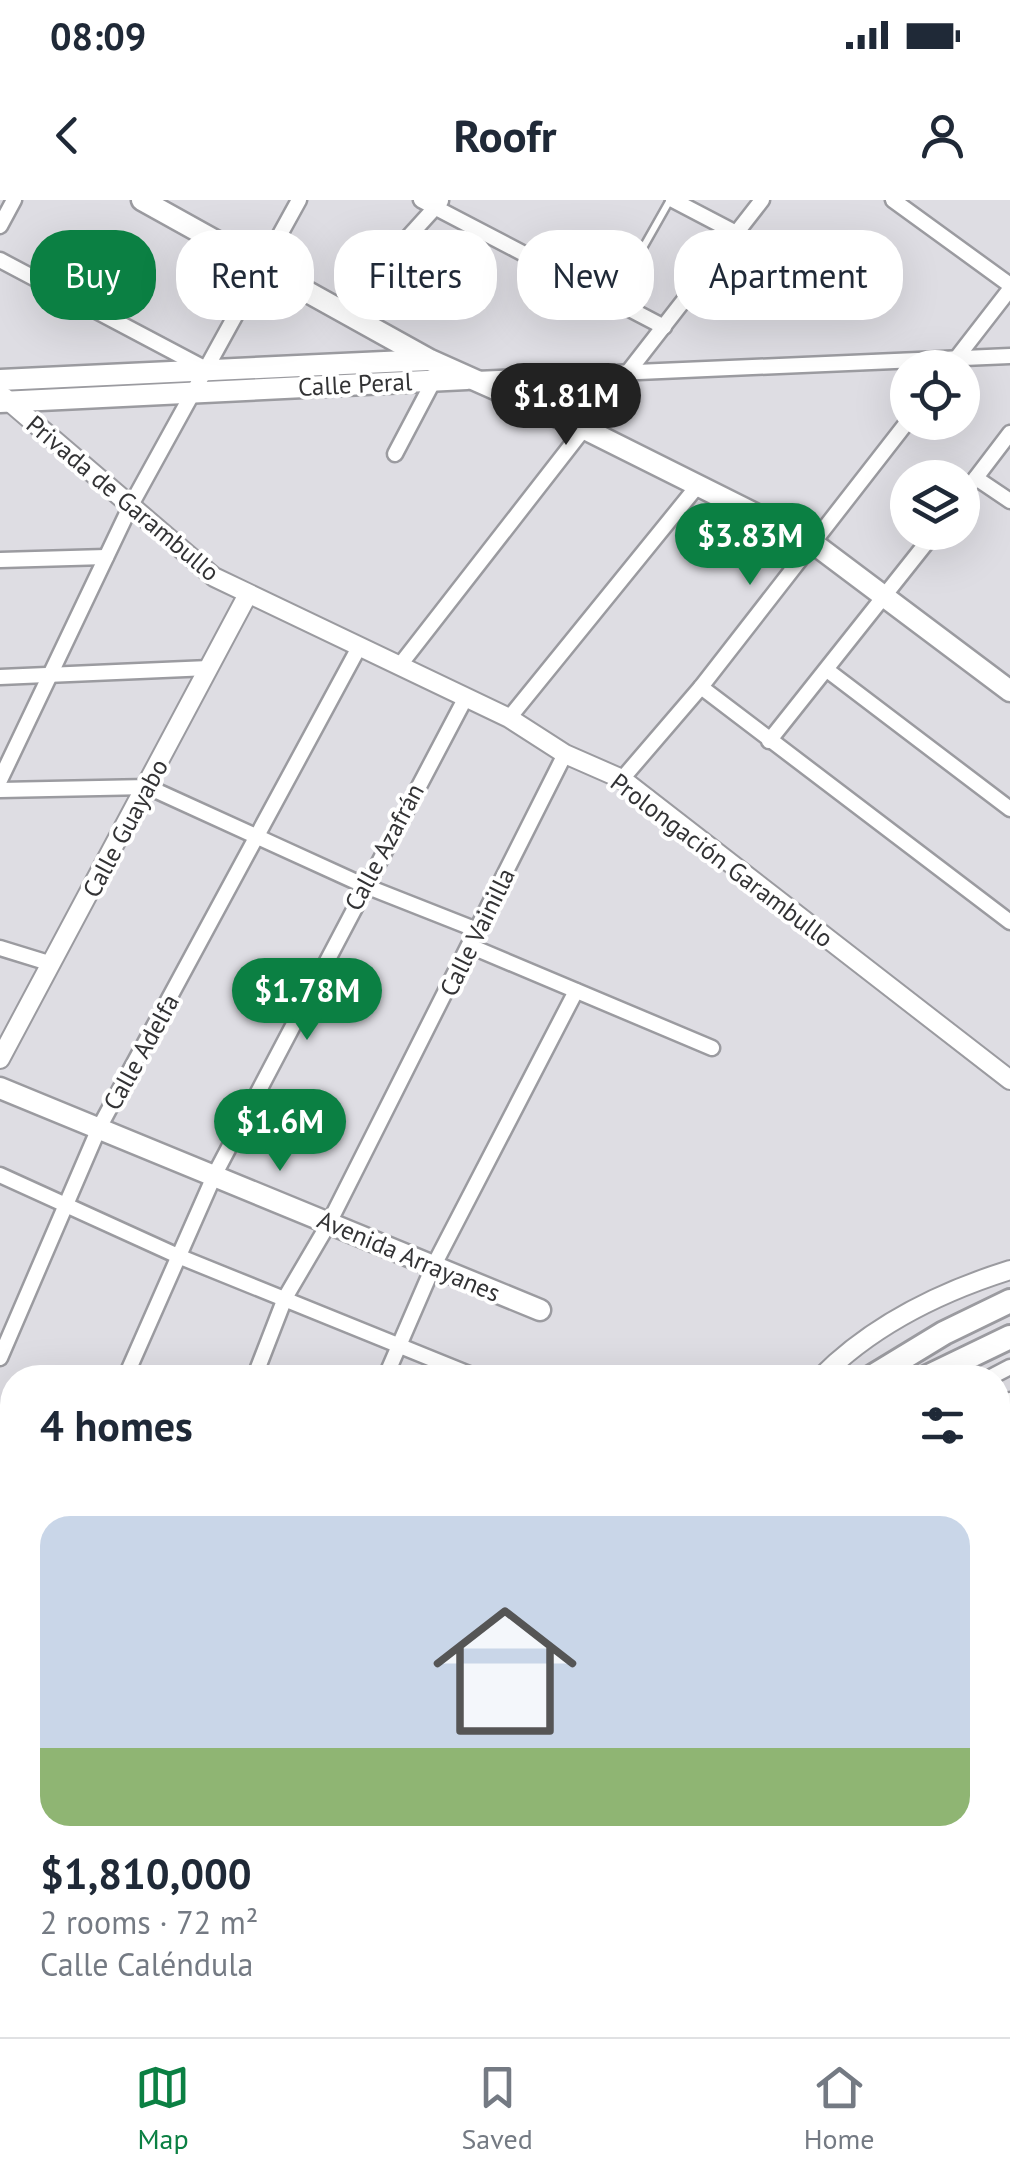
<!DOCTYPE html>
<meta charset="utf-8">
<style>
:root{--surface:#fff;--page:#f2f2f3;--text:#1f2937;--muted:#747a83;--line:#e0e1e3;--accent:#0b8043}
body{margin:0;font-family:"PT Sans",sans-serif;background:var(--page);color:var(--text);height:100vh;display:flex;flex-direction:column;font-size:38px;white-space:nowrap}
*{box-sizing:border-box;margin:0}
p{font-size:32px;color:var(--muted)}
.icon{flex:none;width:55px;height:55px;fill:none;stroke:currentColor;stroke-width:2;stroke-linecap:round;stroke-linejoin:round}
.map{position:relative;flex:1;overflow:hidden}
.panel{position:absolute;left:0px;top:1165px;width:1010px;height:672px;display:flex;flex-direction:column;background:var(--surface);border-radius:40px 40px 0 0;box-shadow:0 10px 40px #0002}
.panel>*{flex:none}
.banner{position:absolute;left:30px;top:30px;width:950px;height:90px;display:flex;gap:20px}
.buttons{position:absolute;left:890px;top:150px;display:grid;gap:20px}
.buttons a{display:grid;place-items:center;width:90px;height:90px;border-radius:50%;background:var(--surface);box-shadow:0 10px 40px #0002;font-size:50px}
.price{position:absolute;translate:-50% -85px;padding:0 22px;border-radius:35px;background:var(--accent);color:#fff;font-size:32px;line-height:65px;filter:drop-shadow(0 2px 5px #0008)}
.price::after{content:'';position:absolute;left:50%;top:60px;width:30px;height:22px;margin-left:-15px;background:inherit;clip-path:polygon(0 0,100% 0,50% 100%)}
.price.active{background:#222;color:#fff}
ul{padding:0;list-style:none}
li{display:grid;align-content:center;gap:20px;height:530px;padding:0 40px}
li span{display:grid;place-items:center;height:310px;border-radius:30px;color:#555}
li>.icon{margin-inline-start:auto}
span .icon{width:180px;height:180px;fill:#fffc;stroke-width:1}
li b{font-size:42px}
h2{display:flex;justify-content:space-between;align-items:center;height:120px;padding:0 40px;font-size:42px}
.pill{padding:0 35px;border-radius:40px;background:var(--surface);box-shadow:0 10px 40px #0002;font-size:35px;line-height:90px}
.pill.active{background:var(--accent);color:#fff}
.status{display:flex;justify-content:space-between;align-items:center;height:70px;padding:0 50px;background:var(--surface);direction:ltr}
.status svg{height:28px;fill:currentColor}
header{display:flex;justify-content:space-between;align-items:center;height:130px;padding:0 40px;background:var(--surface);font-size:45px;font-weight:700}
.tabs{display:flex;justify-content:space-around;align-items:center;height:140px;border-top:2px solid var(--line);background:var(--surface);font-size:28px;color:var(--muted)}
.tabs a{display:grid;justify-items:center;gap:5px}
.tabs .active{color:var(--accent)}
.map>svg:first-child{display:block}
.lines{fill:none;stroke-linecap:round;stroke-linejoin:round}
.river{stroke:#8dbeec;stroke-width:28}
.service-casing{stroke:#9b9ba0;stroke-width:11}
.minor-casing{stroke:#9b9ba0;stroke-width:19}
.tertiary-casing{stroke:#9b9ba0;stroke-width:22}
.secondary-casing{stroke:#9b9ba0;stroke-width:25}
.primary-casing{stroke:#9b9ba0;stroke-width:28}
.path{stroke:#9d9ca1;stroke-width:2.5;stroke-dasharray:8 5;stroke-linecap:butt}
.service{stroke:#fff;stroke-width:6}
.minor{stroke:#fff;stroke-width:14}
.tertiary{stroke:#fff;stroke-width:18}
.secondary{stroke:#fff;stroke-width:20}
.primary{stroke:#fff;stroke-width:22}
.labels{text-anchor:middle;dominant-baseline:central;stroke-width:8;stroke-linejoin:round;paint-order:stroke}
.street-label{font-size:25px;fill:#333335;stroke:#fff}
</style>
<div class="status"><b>08:09</b><svg viewBox="0 0 49 12"><path d="M0 12V9h3v3zM5 12V6h3v6zM10 12V3h3v9zM15 12V0h3v12zM26 1h20v11H26zM47 4h2v5h-2z"/></svg></div>
<header><svg class="icon" aria-label="back" viewBox="0 0 24 24"><path d="M15 5l-7 7 7 7"/></svg>Roofr<svg class="icon" aria-label="person" viewBox="0 0 24 24"><circle cx="12" cy="8" r="4"/><path d="M4 21q1-7 8-7t8 7"/></svg></header>
<div class="map">
<svg width="1010" height="1837" viewBox="0 0 1010 1837">
<rect width="100%" height="100%" fill="#dedde3"/>
<g class="lines">
<!-- river -->
<g class="river">
<path d="M998,1466L1010,1456"/>
<path d="M604,1825L605,1837"/>
</g>
<defs>
<path id="service" d="M614,99L670,0"/>
<g id="minor">
<path d="M421,0L664,127"/>
<path d="M673,0L736,33"/>
<path d="M893,0L1010,85"/>
<path d="M0,26L14,0"/>
<path d="M0,60L204,168"/>
<path d="M341,111L441,1"/>
<path d="M955,160L1010,89"/>
<path d="M476,179L1010,156"/>
<path d="M395,254L434,180"/>
<path d="M976,278L1010,301"/>
<path d="M962,296L1010,233"/>
<path d="M0,360L106,357"/>
<path d="M400,465L762,0"/>
<path d="M827,470L1010,609"/>
<path d="M0,477L209,468"/>
<path d="M701,487L1010,722"/>
<path d="M509,518L699,284"/>
<path d="M769,541L935,332"/>
<path d="M622,579L701,487L908,221"/>
<path d="M0,580L131,305L299,0"/>
<path d="M0,590L148,587L363,685L477,730"/>
<path d="M470,746L712,848"/>
<path d="M0,748L52,764"/>
<path d="M0,975L178,1056L479,1178"/>
<path d="M0,1158L99,928L358,449"/>
<path d="M125,1178L215,974L466,497"/>
<path d="M254,1178L285,1098L329,1023L565,554"/>
<path d="M385,1178L433,1067L576,791"/>
<path d="M989,1178L1010,1167"/>
<path d="M998,1204L1010,1200"/>
<path d="M0,1256L12,1261"/>
<path d="M0,1452L12,1425"/>
<path d="M0,1648L12,1654"/>
</g>
<g id="tertiary">
<path d="M4,197L214,377L509,518L565,554L622,579L1010,880"/>
<path d="M0,859L247,396"/>
<path d="M820,1178C872,1125 940,1092 1010,1070"/>
</g>
<g id="secondary">
<path d="M142,0L430,160L587,230L813,343L1010,491"/>
<path d="M0,180L428,160"/>
<path d="M0,202L467,179"/>
<path d="M0,888L540,1110"/>
</g>
<g id="primary">
<path d="M870,1178L944,1133L1010,1101"/>
<path d="M925,1178L1010,1137"/>
<path d="M323,1837L325,1825"/>
<path d="M350,1837L353,1825"/>
</g>
</defs>
<!-- service casing -->
<use href="#service" class="service-casing"/>
<!-- minor casing -->
<use href="#minor" class="minor-casing"/>
<!-- tertiary casing -->
<use href="#tertiary" class="tertiary-casing"/>
<!-- secondary casing -->
<use href="#secondary" class="secondary-casing"/>
<!-- primary casing -->
<use href="#primary" class="primary-casing"/>
<!-- path -->
<g class="path">
<path d="M998,1335L1010,1325"/>
<path d="M293,1837L294,1825"/>
<path d="M530,1837L533,1825"/>
</g>
<!-- service -->
<use href="#service" class="service"/>
<!-- minor -->
<use href="#minor" class="minor"/>
<!-- tertiary -->
<use href="#tertiary" class="tertiary"/>
<!-- secondary -->
<use href="#secondary" class="secondary"/>
<!-- primary -->
<use href="#primary" class="primary"/>
</g>
<g class="labels">
<!-- street labels -->
<g class="street-label">
<text transform="translate(355 184) rotate(-3)">Calle Peral</text>
<text transform="translate(123 298) rotate(40)">Privada de Garambullo</text>
<text transform="translate(125 628) rotate(-62)">Calle Guayabo</text>
<text transform="translate(384 647) rotate(-62)">Calle Azafrán</text>
<text transform="translate(722 660) rotate(37)">Prolongación Garambullo</text>
<text transform="translate(477 732) rotate(-64)">Calle Vainilla</text>
<text transform="translate(141 852) rotate(-61)">Calle Adelfa</text>
<text transform="translate(409 1056) rotate(23)">Avenida Arrayanes</text>
</g>
</g>
</svg>
<div class="buttons">
<a><svg class="icon" aria-label="locate" viewBox="0 0 24 24"><circle cx="12" cy="12" r="6"/><path d="M12 2v4M12 18v4M2 12h4M18 12h4"/></svg></a>
<a><svg class="icon" aria-label="layers" viewBox="0 0 24 24"><path d="M12 4l9 5-9 5-9-5zM3 14l9 5 9-5"/></svg></a>
</div>
<b class="price active" style="left:566px;top:248px">$1.81M</b>
<b class="price" style="left:750px;top:388px">$3.83M</b>
<b class="price" style="left:307px;top:843px">$1.78M</b>
<b class="price" style="left:280px;top:974px">$1.6M</b>
<div class="banner">
<a class="pill active">Buy</a>
<a class="pill">Rent</a>
<a class="pill">Filters</a>
<a class="pill">New</a>
<a class="pill">Apartment</a>
</div>
<section class="panel">
<h2>4 homes<svg class="icon" aria-label="filters" viewBox="0 0 24 24"><path d="M4 7h16M4 17h16"/><circle cx="9" cy="7" r="2"/><circle cx="15" cy="17" r="2"/></svg></h2>
<ul>
<li><span style="background:linear-gradient(#c9d6e8 75%,#8fb573 0)"><svg class="icon" aria-label="home" viewBox="0 0 24 24"><path d="M3 11l9-7 9 7M6 9v11h12V9"/></svg></span><div><b>$1,810,000</b><p>2 rooms · 72 m²</p><p>Calle Caléndula</p></div></li>
</ul>
</section>
</div>
<nav class="tabs">
<a class="active"><svg class="icon" aria-label="map" viewBox="0 0 24 24"><path d="M3 6l6-2 6 2 6-2v14l-6 2-6-2-6 2zM9 4v14M15 6v14"/></svg>Map</a>
<a><svg class="icon" aria-label="saved" viewBox="0 0 24 24"><path d="M7 4h10v16l-5-4-5 4z"/></svg>Saved</a>
<a><svg class="icon" aria-label="home" viewBox="0 0 24 24"><path d="M3 11l9-7 9 7M6 9v11h12V9"/></svg>Home</a>
</nav>
